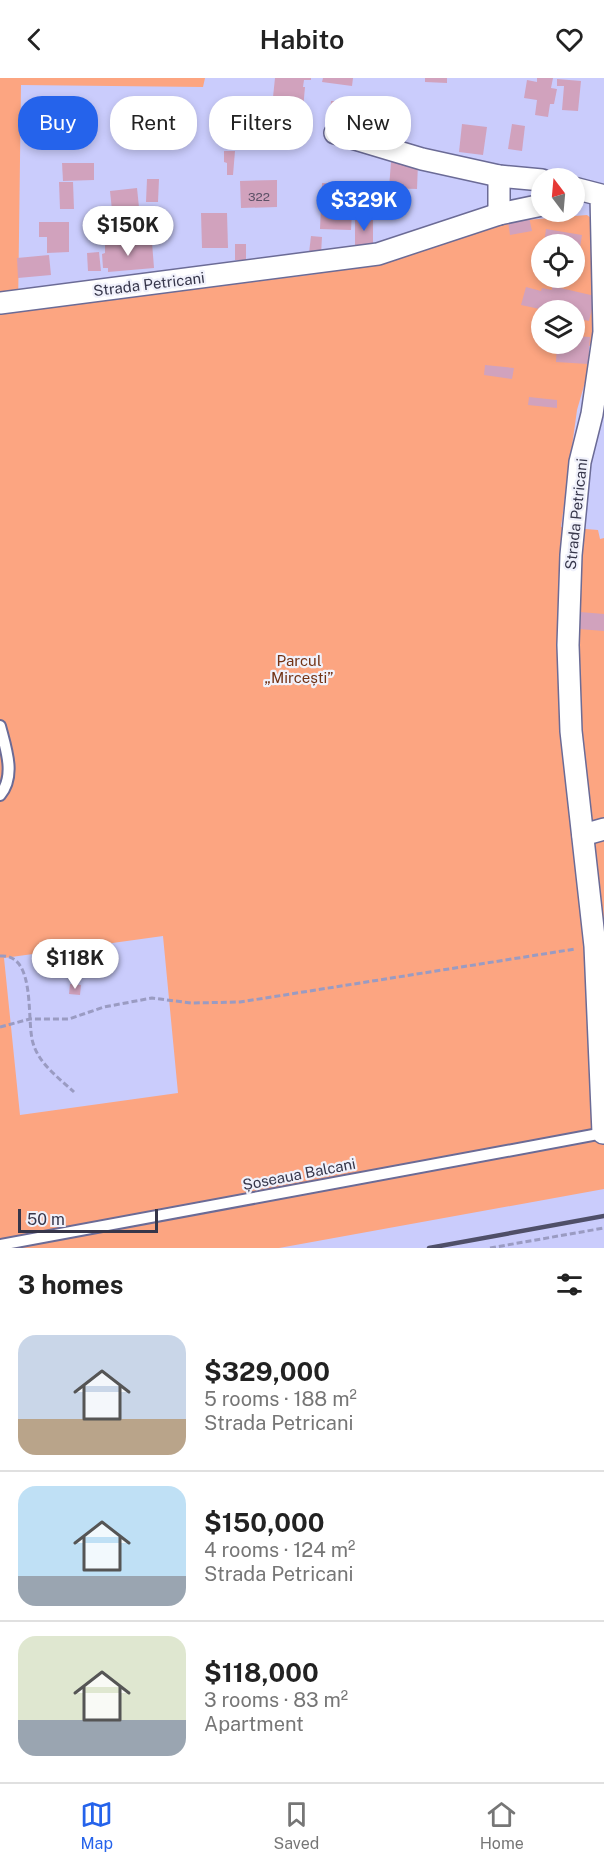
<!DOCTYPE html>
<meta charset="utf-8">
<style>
:root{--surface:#fff;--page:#f2f2f2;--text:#222;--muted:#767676;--line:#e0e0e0;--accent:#2563eb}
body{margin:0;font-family:"Public Sans",sans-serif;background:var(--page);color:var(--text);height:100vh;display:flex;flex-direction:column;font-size:22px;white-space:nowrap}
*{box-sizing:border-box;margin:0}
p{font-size:20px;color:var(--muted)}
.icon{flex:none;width:33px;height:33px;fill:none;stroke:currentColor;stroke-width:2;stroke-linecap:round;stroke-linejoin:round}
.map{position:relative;height:1170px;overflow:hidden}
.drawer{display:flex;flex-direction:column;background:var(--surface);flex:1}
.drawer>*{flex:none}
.top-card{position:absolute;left:18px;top:18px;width:568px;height:54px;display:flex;gap:12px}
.needle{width:39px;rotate:344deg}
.fabs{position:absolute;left:531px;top:90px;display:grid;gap:12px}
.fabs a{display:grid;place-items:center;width:54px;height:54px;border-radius:50%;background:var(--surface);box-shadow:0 3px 9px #0003;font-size:30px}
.scale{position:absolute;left:18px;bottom:15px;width:140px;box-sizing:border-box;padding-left:6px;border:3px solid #36364a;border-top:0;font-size:16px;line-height:21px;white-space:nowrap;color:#36364a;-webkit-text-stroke:4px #f0f1fb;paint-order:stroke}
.price{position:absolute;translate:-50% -51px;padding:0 14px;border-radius:21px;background:#fff;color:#222;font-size:20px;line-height:39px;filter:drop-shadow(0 2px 3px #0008)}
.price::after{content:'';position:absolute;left:50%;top:36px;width:18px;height:14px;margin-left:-9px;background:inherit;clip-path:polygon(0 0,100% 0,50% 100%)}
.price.selected{background:var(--accent);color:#fff}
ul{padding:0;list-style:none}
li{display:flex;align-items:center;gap:18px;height:150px;padding:0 18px}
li+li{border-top:2px solid var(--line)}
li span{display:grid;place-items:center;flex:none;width:168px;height:120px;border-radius:18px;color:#555}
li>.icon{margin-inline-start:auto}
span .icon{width:72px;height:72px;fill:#fffc;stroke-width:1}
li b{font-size:26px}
h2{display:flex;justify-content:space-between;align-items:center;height:72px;padding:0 18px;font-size:26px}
.pill{padding:0 21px;border-radius:24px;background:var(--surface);box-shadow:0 3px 9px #0003;font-size:21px;line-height:54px}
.pill.selected{background:var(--accent);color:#fff}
header{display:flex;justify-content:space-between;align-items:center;height:78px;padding:0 18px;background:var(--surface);font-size:27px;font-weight:600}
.menu{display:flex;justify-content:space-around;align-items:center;height:84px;border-top:2px solid var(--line);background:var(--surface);font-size:16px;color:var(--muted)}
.menu a{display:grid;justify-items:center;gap:3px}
.menu .selected{color:var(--accent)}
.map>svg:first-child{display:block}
.green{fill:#fca581;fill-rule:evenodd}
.building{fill:#d1a2bd}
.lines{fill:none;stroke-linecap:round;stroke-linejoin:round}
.lane-casing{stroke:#6b6b96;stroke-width:14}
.street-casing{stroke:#6b6b96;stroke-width:24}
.path{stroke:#9a9bc2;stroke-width:3;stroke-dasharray:6 3;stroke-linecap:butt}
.lane{stroke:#fff;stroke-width:10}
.street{stroke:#fff;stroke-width:21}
.rail{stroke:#4f4f68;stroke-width:4.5}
.labels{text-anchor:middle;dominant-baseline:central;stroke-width:4.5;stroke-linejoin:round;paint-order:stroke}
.number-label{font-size:12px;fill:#5d5167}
.street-label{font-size:15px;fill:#36364a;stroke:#f0f1fb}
.park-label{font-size:15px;fill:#723214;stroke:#f0f1fb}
</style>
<header><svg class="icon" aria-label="back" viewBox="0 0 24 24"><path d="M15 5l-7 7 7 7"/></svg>Habito<svg class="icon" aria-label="heart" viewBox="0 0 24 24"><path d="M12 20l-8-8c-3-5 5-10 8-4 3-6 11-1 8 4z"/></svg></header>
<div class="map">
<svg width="604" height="1170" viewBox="0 0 604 1170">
<rect width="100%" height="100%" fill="#caccfc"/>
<!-- green -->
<path class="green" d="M0,0H205L203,9L21,7L18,233L316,196L501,144L587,137L596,144L597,248L593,263L588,270L590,287L577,332L561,449L598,452L600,461L604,460V1111L279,1170H0ZM542,166H574V200H542ZM542,232H574V266H542ZM163,858L178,1015L20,1037L4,880Z"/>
<!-- building -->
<g class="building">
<path d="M275,0H311V2H304L303,9H305L303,31L298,30L295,51L270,48Z"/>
<path d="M323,0H353L352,8L322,4Z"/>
<path d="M425,0H447V5L425,4Z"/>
<path d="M537,0H553L551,10L557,11L554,26H550L548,39L535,37L537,22L524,20L527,2L537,4Z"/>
<path d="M557,1L581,3L578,33L562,32L564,8H557Z"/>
<path d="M331,23H343L342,36L330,35Z"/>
<path d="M462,46L487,49L483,77L459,74Z"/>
<path d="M512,46L525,48L522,73L508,71Z"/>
<path d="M224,73H235L233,97H227V85L224,84Z"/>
<path d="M391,84L418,85L417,111L389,110Z"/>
<path d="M62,85H94V102L63,103Z"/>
<path d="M147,101H159L158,124H146Z"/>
<path d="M277,102V129L241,130L240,103Z"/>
<path d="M59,104H73L74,131H60Z"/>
<path d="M322,105L364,106L363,119H347L346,133L352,134L351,152L320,151Z"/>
<path d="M137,110L140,139L113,142L110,113Z"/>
<path d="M355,123L369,124V136H355Z"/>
<path d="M201,135H227L228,170H202Z"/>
<path d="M355,139L373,140V169L355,168Z"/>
<path d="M529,139L532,153L510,157L508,143Z"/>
<path d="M39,144H69V174L47,175V159H39Z"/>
<path d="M546,151L582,157L577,189L574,188V166H544Z"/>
<path d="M311,158L322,159L321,176L309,175Z"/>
<path d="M152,164L154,190L108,194V190H103L102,176L105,175V167Z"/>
<rect x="235" y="166" width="11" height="16"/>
<path d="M99,174L101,193H88L87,175Z"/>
<path d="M49,177L51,197L18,200L17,180Z"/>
<path d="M552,208L595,218L589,243L574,240V232H544L521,227L526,209L541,213L542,210L552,212Z"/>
<path d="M574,258L590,259L588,286L556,284L557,266H574Z"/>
<path d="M485,287L514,290L512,301L484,297Z"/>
<path d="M529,319L557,322V330L528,327Z"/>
<path d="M580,534L604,536V553L579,551Z"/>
<path d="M70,906L81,907L80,917L69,916Z"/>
</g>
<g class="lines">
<defs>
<g id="lane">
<path d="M0,648C6,671 16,698 0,717"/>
<path d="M0,1167L604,1055"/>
</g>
<g id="street">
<path d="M335,55L422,81L499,98L542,102"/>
<path d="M574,110L601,117L604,254L592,336L580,384L571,477L568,567L571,653L595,868L603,1055"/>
<path d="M499,136V98"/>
<path d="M0,225L378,176L499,136L542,127"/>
<path d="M583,757L604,751"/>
</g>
</defs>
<!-- lane casing -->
<use href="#lane" class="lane-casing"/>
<!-- street casing -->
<use href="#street" class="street-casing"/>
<!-- path -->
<g class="path">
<path d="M0,878C37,875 26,943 33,965C39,986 59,1000 74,1014"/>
<path d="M0,949L30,941H69L104,929L152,920L191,925L240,924L575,871"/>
<path d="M490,1170L604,1150"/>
</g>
<!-- lane -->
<use href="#lane" class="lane"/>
<!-- street -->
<use href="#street" class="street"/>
<!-- rail -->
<path class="rail" d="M429,1170L604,1138"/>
</g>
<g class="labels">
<!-- number labels -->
<g class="number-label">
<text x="259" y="119">322</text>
</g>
<!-- street labels -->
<g class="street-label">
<text transform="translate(149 206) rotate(-7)">Strada Petricani</text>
<text transform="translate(576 436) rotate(-84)">Strada Petricani</text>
<text transform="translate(299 1096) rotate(-11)">Șoseaua Balcani</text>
</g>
<!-- park labels -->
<g class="park-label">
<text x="299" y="582">Parcul<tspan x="299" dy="17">„Mircești”</tspan></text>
</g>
</g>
</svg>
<div class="fabs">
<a><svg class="needle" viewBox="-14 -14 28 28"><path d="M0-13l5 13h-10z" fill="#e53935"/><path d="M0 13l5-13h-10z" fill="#767676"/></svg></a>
<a><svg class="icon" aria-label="locate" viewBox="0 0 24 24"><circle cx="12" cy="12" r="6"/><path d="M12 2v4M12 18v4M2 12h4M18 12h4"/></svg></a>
<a><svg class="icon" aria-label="layers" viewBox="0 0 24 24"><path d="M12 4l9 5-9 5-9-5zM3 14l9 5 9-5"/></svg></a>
</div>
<div class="scale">50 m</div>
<b class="price selected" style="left:364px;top:154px">$329K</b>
<b class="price" style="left:128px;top:179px">$150K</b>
<b class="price" style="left:75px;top:912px">$118K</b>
<div class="top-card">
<a class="pill selected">Buy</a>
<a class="pill">Rent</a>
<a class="pill">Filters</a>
<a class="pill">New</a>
</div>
</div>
<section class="drawer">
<h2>3 homes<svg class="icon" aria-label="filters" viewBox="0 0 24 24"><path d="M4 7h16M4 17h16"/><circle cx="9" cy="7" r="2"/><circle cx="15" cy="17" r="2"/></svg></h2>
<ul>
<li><span style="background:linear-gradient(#c9d6e8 70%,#b9a48a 0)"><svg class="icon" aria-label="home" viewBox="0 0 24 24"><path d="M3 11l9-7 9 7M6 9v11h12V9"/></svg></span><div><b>$329,000</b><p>5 rooms · 188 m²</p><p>Strada Petricani</p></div></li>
<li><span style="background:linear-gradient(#bfe0f5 75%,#9aa5b1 0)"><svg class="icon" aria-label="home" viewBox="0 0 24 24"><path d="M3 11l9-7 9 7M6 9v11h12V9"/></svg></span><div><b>$150,000</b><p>4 rooms · 124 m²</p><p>Strada Petricani</p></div></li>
<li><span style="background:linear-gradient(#dfe7d0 70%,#9aa5b1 0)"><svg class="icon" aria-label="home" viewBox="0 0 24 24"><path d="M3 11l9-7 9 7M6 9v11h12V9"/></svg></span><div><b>$118,000</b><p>3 rooms · 83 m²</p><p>Apartment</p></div></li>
</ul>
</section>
<nav class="menu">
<a class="selected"><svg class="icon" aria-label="map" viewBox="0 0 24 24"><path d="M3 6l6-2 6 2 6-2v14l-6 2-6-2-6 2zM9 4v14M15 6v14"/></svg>Map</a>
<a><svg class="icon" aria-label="saved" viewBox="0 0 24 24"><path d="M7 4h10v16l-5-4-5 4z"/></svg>Saved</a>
<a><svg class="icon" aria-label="home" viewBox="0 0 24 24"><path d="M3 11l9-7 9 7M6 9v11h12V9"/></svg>Home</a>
</nav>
